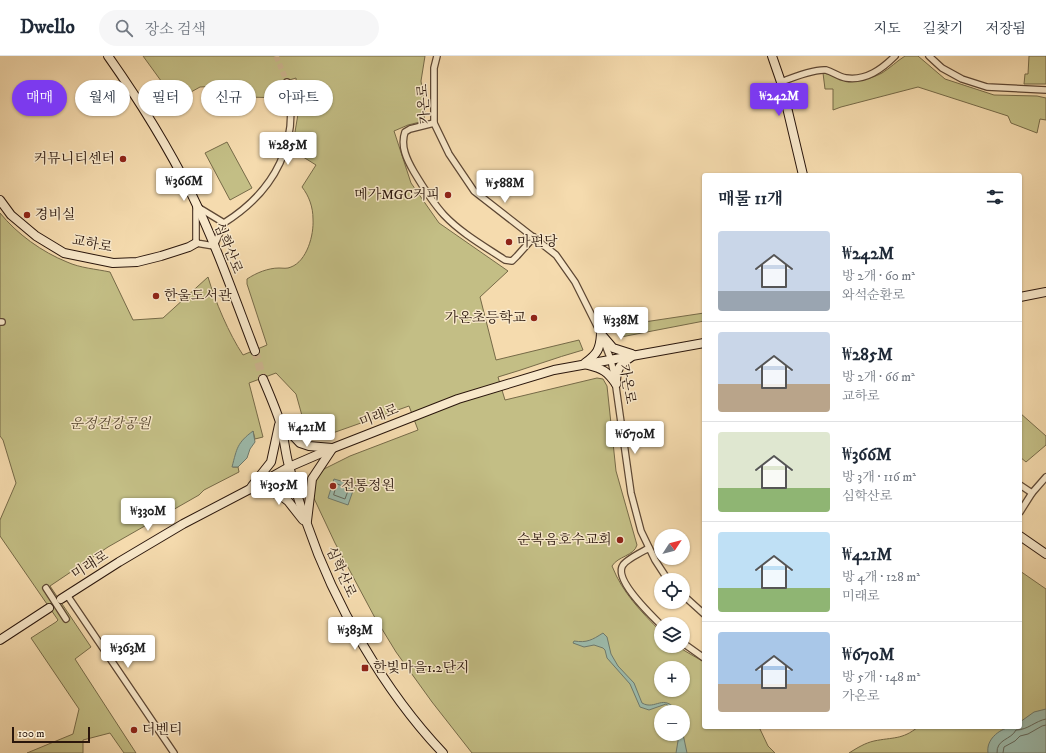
<!DOCTYPE html>
<html lang="ko">
<meta charset="utf-8">
<style>
:root{--surface:#fff;--page:#f6f6f7;--text:#1f2937;--muted:#747a83;--line:#e0e1e3;--accent:#7c3aed}
body{margin:0;font-family:"IM FELL DW Pica","Noto Serif KR",serif;background:var(--page);color:var(--text);height:100vh;display:flex;flex-direction:column;font-size:15px;white-space:nowrap}
*{box-sizing:border-box;margin:0}
p{font-size:13px;color:var(--muted)}
.icon{flex:none;width:22px;height:22px;fill:none;stroke:currentColor;stroke-width:2;stroke-linecap:round;stroke-linejoin:round}
.map{position:relative;flex:1;overflow:hidden}
.panel{position:absolute;left:702px;top:117px;width:320px;height:556px;display:flex;flex-direction:column;background:var(--surface);border-radius:4px;box-shadow:0 1px 3px #0004}
.panel>*{flex:none}
.top-card{position:absolute;left:12px;top:24px;width:380px;height:36px;display:flex;gap:8px}
.needle{width:26px;rotate:54deg}
.tools{position:absolute;left:654px;top:473px;display:grid;gap:8px}
.tools a{display:grid;place-items:center;width:36px;height:36px;border-radius:50%;background:var(--surface);box-shadow:0 1px 3px #0004;font-size:20px}
.scale{position:absolute;left:12px;bottom:10px;width:78px;box-sizing:border-box;padding-left:4px;border:2px solid #2a160c;border-top:0;font-size:11px;line-height:14px;white-space:nowrap;color:#2a160c;-webkit-text-stroke:3px #f8e8ca;paint-order:stroke}
.price{position:absolute;translate:-50% -34px;padding:0 9px;border-radius:4px;background:#fff;color:#222;font-size:13px;line-height:26px;filter:drop-shadow(0 1px 2px #0008)}
.price::after{content:'';position:absolute;left:50%;top:24px;width:12px;height:9px;margin-left:-6px;background:inherit;clip-path:polygon(0 0,100% 0,50% 100%)}
.price.selected{background:var(--accent);color:#fff}
ul{padding:0;list-style:none}
li{display:flex;align-items:center;gap:12px;height:100px;padding:0 16px}
li+li{border-top:1px solid var(--line)}
li span{display:grid;place-items:center;flex:none;width:112px;height:80px;border-radius:4px;color:#555}
li>.icon{margin-inline-start:auto}
span .icon{width:48px;height:48px;fill:#fffc;stroke-width:1}
li b{font-size:17px}
h2{display:flex;justify-content:space-between;align-items:center;height:48px;padding:0 16px;font-size:17px}
.tag{padding:0 14px;border-radius:18px;background:var(--surface);box-shadow:0 1px 3px #0004;font-size:14px;line-height:36px}
.tag.selected{background:var(--accent);color:#fff}
header{display:flex;align-items:center;gap:24px;box-sizing:border-box;height:56px;padding:0 20px;background:var(--surface);border-bottom:1px solid var(--line)}
header strong{font-size:19px}
nav{display:flex;gap:22px;margin-inline-start:auto;font-size:14px}
.search{width:280px;height:36px;background:var(--page);display:flex;align-items:center;gap:10px;box-sizing:border-box;padding:0 14px;border-radius:22px;color:var(--muted);font-size:15px}
.map>svg:first-child{display:block}
.green{fill:#c3be85;stroke:#766a48;fill-rule:evenodd}
.water{fill:#9cbbac;stroke:#6e796c}
.lines{fill:none;stroke-linecap:round;stroke-linejoin:round}
.shore{stroke:#63685c;stroke-width:1}
.street-tunnel{stroke:#ccb48e;stroke-width:5.5;stroke-dasharray:5.5 3;stroke-linecap:butt}
.secondary-tunnel{stroke:#ccb48e;stroke-width:8;stroke-dasharray:8 4;stroke-linecap:butt}
.street-casing{stroke:#5d4734;stroke-width:8}
.secondary-casing{stroke:#2a160c;stroke-width:10}
.street{stroke:#f8e8ca;stroke-width:5.5}
.secondary{stroke:#f8e8ca;stroke-width:8}
.poi-dot{fill:#8f2418;stroke:#f8e8ca;stroke-width:1.5}
.labels{text-anchor:middle;dominant-baseline:central;stroke-width:3;stroke-linejoin:round;paint-order:stroke}
.street-label{font-size:14px;fill:#2a160c;stroke:#f8e8ca}
.poi-label{font-size:14px;fill:#2a160c;stroke:#f8e8ca;text-anchor:start}
.park-label{font-size:14px;font-style:italic;fill:#584830;stroke:#f8e8ca}
</style>
<header>
<strong>Dwello</strong>
<div class="search"><svg class="icon" aria-label="search" viewBox="0 0 24 24"><circle cx="10" cy="10" r="6"/><path d="M15 15l6 6"/></svg>장소 검색</div>
<nav><a>지도</a><a>길찾기</a><a>저장됨</a></nav>
</header>
<div class="map">
<svg width="1046" height="697" viewBox="0 0 1046 697">
<rect width="100%" height="100%" fill="#f5dbae"/>
<filter id="stains"><feTurbulence type="fractalNoise" baseFrequency=".005" numOctaves="4"/><feColorMatrix values="0 0 0 0 .2 0 0 0 0 .09 0 0 0 0 .02 0 0 0 .5 -.17"/></filter>
<radialGradient id="worn" r=".72"><stop offset=".6" stop-color="#630" stop-opacity="0"/><stop offset="1" stop-color="#630" stop-opacity=".3"/></radialGradient>
<!-- green -->
<g class="green">
<path d="M143,0H425L421,25L425,52L424,65L408,69L394,75L411,127L439,167L508,215L480,241L496,304L579,284L583,294C554,302 526,313 498,321L505,344L597,322L603,323L607,330L616,415L637,489C634,500 618,500 612,510C623,538 641,555 661,576V590H678L685,595L704,606V671H759L768,690L775,697H472L432,646L396,596L374,560L335,487L311,436L318,416L350,400L418,374L409,350L327,379L318,368L306,374L296,338L276,317L249,327L263,381L255,383L253,375L233,411H238L239,416L204,434L199,439L108,491L50,530L91,591L75,603L136,697H124L110,677L83,684V697H27L73,678L79,653L31,582L56,566L58,564L0,480V464L16,427L3,384L0,380V157C17,178 42,196 67,206C80,212 96,213 110,216L133,264L163,262L208,221C215,245 229,278 243,299L267,289L247,228V223C256,217 268,212 279,212C283,212 287,213 291,211C307,205 314,179 313,163C313,151 309,140 302,131L316,109L292,94L298,58L296,22L279,27L284,42L247,41L234,34L218,30L200,31L182,41L172,40ZM661,612H683V634H661ZM661,656H683V678H661Z"/>
<path d="M905,0H918L945,23L994,39L1037,40L1046,42V64L1040,63L1037,77L1011,67L1008,60L918,31L841,51L833,54V33H825L823,17C846,22 859,29 882,17C890,12 897,5 905,0Z"/>
<path d="M1029,0H1046V28H1024L1025,18H1028Z"/>
<path d="M227,86L252,132L230,144L205,97Z"/>
<path d="M704,257V265L621,281V271L625,272L631,268Z"/>
<path d="M1020,357L1046,380V389L1026,406L1020,401Z"/>
<path d="M1020,515L1046,533V697H849C857,692 865,687 874,685C893,681 902,684 918,671H1020Z"/>
</g>
<!-- water -->
<g class="water">
<path d="M253,375L255,386L250,393L247,402L238,411H232C237,392 237,387 253,375Z"/>
<path d="M334,423L355,429L348,449L328,442Z"/>
<path d="M603,577L607,581L611,598L618,610L634,627L642,647C656,655 663,636 678,656H673L670,651L666,648L649,654L640,651L630,628L607,602L605,594L603,592L594,589L584,591L573,587L574,585C587,587 592,584 603,577Z"/>
<path d="M1046,653V697H988C986,684 998,674 1010,671C1013,670 1017,671 1020,671V666L1034,656Z"/>
<path d="M678,678H683L687,697H676L678,685Z"/>
</g>
<g class="lines">
<!-- shore -->
<g class="shore">
<path d="M337,428L349,432L345,443L334,439Z"/>
<path d="M997,697C996,683 1011,684 1016,674C1028,674 1035,665 1046,663"/>
<path d="M1003,697L1004,691L1015,685L1020,680L1028,678L1042,670L1046,669"/>
</g>
<!-- street-tunnel -->
<path class="street-tunnel" d="M276,0L287,26"/>
<!-- secondary-tunnel -->
<path class="secondary-tunnel" d="M255,295L263,323"/>
<defs>
<g id="street">
<path d="M437,0L434,12V67L449,98L474,135L556,199L575,226L601,278L611,304L615,324L631,437L641,475L655,504L668,524"/>
<path d="M929,0L942,12L962,23L987,31L1046,34"/>
<path d="M781,26C791,22 815,13 826,14C833,16 839,21 846,22C866,25 882,13 895,0"/>
<path d="M434,67L410,73L405,76C400,90 407,104 414,116C423,131 432,146 444,159C461,177 484,190 505,204L512,205L517,200L534,181"/>
<path d="M196,150L224,167L214,190L196,187Z"/>
<path d="M224,167C275,135 301,86 287,26"/>
<path d="M0,266H2"/>
<path d="M1020,429L1032,437"/>
<path d="M1020,456L1032,437L1046,421"/>
<path d="M649,492C642,496 627,503 623,509C613,523 651,559 661,569"/>
<path d="M46,532L66,563"/>
<path d="M67,539L174,697"/>
<path d="M683,539L704,558"/>
<path d="M683,587L704,602"/>
</g>
<g id="secondary">
<path d="M108,0C139,44 167,89 191,137C216,188 235,243 255,295"/>
<path d="M772,0L781,26L803,119"/>
<path d="M0,144L11,159L36,180L64,197L113,207L137,206L161,200L189,191L196,187"/>
<path d="M1020,241L1046,236"/>
<path d="M601,278L613,292L632,298"/>
<path d="M585,307C597,298 600,294 601,278"/>
<path d="M588,309C603,313 607,315 616,328"/>
<path d="M263,323C269,337 275,351 280,366C284,380 285,396 289,410C294,430 300,449 307,468C334,548 385,636 443,697"/>
<path d="M616,328C616,313 619,309 631,301"/>
<path d="M281,367L300,387L309,390L332,392"/>
<path d="M252,430L271,406L279,369"/>
<path d="M250,433L279,438L288,445L303,464"/>
<path d="M307,465L312,423L332,393"/>
<path d="M1020,480L1046,498"/>
<path d="M61,543L119,506L183,468L250,433L289,411L333,392L458,343L554,314L704,287"/>
<path d="M0,584L49,552"/>
</g>
</defs>
<!-- street casing -->
<use href="#street" class="street-casing"/>
<!-- secondary casing -->
<use href="#secondary" class="secondary-casing"/>
<!-- street -->
<use href="#street" class="street"/>
<!-- secondary -->
<use href="#secondary" class="secondary"/>
</g>
<!-- markers -->
<g class="poi-dot">
<circle cx="123" cy="103" r="4"/>
<circle cx="448" cy="139" r="4"/>
<circle cx="27" cy="159" r="4"/>
<circle cx="509" cy="186" r="4"/>
<circle cx="156" cy="240" r="4"/>
<circle cx="534" cy="262" r="4"/>
<circle cx="333" cy="430" r="4"/>
<circle cx="620" cy="484" r="4"/>
<rect x="361" y="608" width="8" height="8" rx="2"/>
<circle cx="134" cy="674" r="4"/>
</g>
<g class="labels">
<!-- street labels -->
<g class="street-label">
<text transform="translate(424 48) rotate(-94)">가온로</text>
<text transform="translate(92 188) rotate(11)">교하로</text>
<text transform="translate(228 192) rotate(68)">심학산로</text>
<text transform="translate(627 328) rotate(80)">가온로</text>
<text transform="translate(379 360) rotate(-21)">미래로</text>
<text transform="translate(90 509) rotate(-32)">미래로</text>
<text transform="translate(341 516) rotate(66)">심학산로</text>
</g>
<!-- poi labels -->
<g class="poi-label">
<text x="115" y="103" text-anchor="end">커뮤니티센터</text>
<text x="440" y="139" text-anchor="end">메가MGC커피</text>
<text x="35" y="159">경비실</text>
<text x="517" y="186">마편당</text>
<text x="164" y="240">한울도서관</text>
<text x="526" y="262" text-anchor="end">가온초등학교</text>
<text x="341" y="430">전통정원</text>
<text x="612" y="484" text-anchor="end">순복음호수교회</text>
<text x="373" y="612">한빛마을1.2단지</text>
<text x="142" y="674">더벤티</text>
</g>
<!-- park labels -->
<g class="park-label">
<text x="110" y="368">운정건강공원</text>
</g>
</g>
<rect width="100%" height="100%" filter="url(#stains)"/>
<rect width="100%" height="100%" fill="url(#worn)"/>
</svg>
<div class="tools">
<a><svg class="needle" viewBox="-14 -14 28 28"><path d="M0-13l5 13h-10z" fill="#e53935"/><path d="M0 13l5-13h-10z" fill="#747a83"/></svg></a>
<a><svg class="icon" aria-label="locate" viewBox="0 0 24 24"><circle cx="12" cy="12" r="6"/><path d="M12 2v4M12 18v4M2 12h4M18 12h4"/></svg></a>
<a><svg class="icon" aria-label="layers" viewBox="0 0 24 24"><path d="M12 4l9 5-9 5-9-5zM3 14l9 5 9-5"/></svg></a>
<a>+</a>
<a>−</a>
</div>
<div class="scale">100 m</div>
<b class="price selected" style="left:779px;top:61px">₩242M</b>
<b class="price" style="left:288px;top:110px">₩285M</b>
<b class="price" style="left:184px;top:146px">₩366M</b>
<b class="price" style="left:505px;top:148px">₩588M</b>
<b class="price" style="left:621px;top:285px">₩338M</b>
<b class="price" style="left:307px;top:392px">₩421M</b>
<b class="price" style="left:635px;top:399px">₩670M</b>
<b class="price" style="left:279px;top:450px">₩305M</b>
<b class="price" style="left:148px;top:476px">₩330M</b>
<b class="price" style="left:355px;top:595px">₩383M</b>
<b class="price" style="left:128px;top:613px">₩363M</b>
<div class="top-card">
<a class="tag selected">매매</a>
<a class="tag">월세</a>
<a class="tag">필터</a>
<a class="tag">신규</a>
<a class="tag">아파트</a>
</div>
<section class="panel">
<h2>매물 11개<svg class="icon" aria-label="filters" viewBox="0 0 24 24"><path d="M4 7h16M4 17h16"/><circle cx="9" cy="7" r="2"/><circle cx="15" cy="17" r="2"/></svg></h2>
<ul>
<li><span style="background:linear-gradient(#c9d6e8 75%,#9aa5b1 0)"><svg class="icon" aria-label="home" viewBox="0 0 24 24"><path d="M3 11l9-7 9 7M6 9v11h12V9"/></svg></span><div><b>₩242M</b><p>방 2개 · 60 m²</p><p>와석순환로</p></div></li>
<li><span style="background:linear-gradient(#c9d6e8 65%,#b9a48a 0)"><svg class="icon" aria-label="home" viewBox="0 0 24 24"><path d="M3 11l9-7 9 7M6 9v11h12V9"/></svg></span><div><b>₩285M</b><p>방 2개 · 66 m²</p><p>교하로</p></div></li>
<li><span style="background:linear-gradient(#dfe7d0 70%,#8fb573 0)"><svg class="icon" aria-label="home" viewBox="0 0 24 24"><path d="M3 11l9-7 9 7M6 9v11h12V9"/></svg></span><div><b>₩366M</b><p>방 3개 · 116 m²</p><p>심학산로</p></div></li>
<li><span style="background:linear-gradient(#bfe0f5 70%,#8fb573 0)"><svg class="icon" aria-label="home" viewBox="0 0 24 24"><path d="M3 11l9-7 9 7M6 9v11h12V9"/></svg></span><div><b>₩421M</b><p>방 4개 · 128 m²</p><p>미래로</p></div></li>
<li><span style="background:linear-gradient(#a9c7e8 65%,#b9a48a 0)"><svg class="icon" aria-label="home" viewBox="0 0 24 24"><path d="M3 11l9-7 9 7M6 9v11h12V9"/></svg></span><div><b>₩670M</b><p>방 5개 · 148 m²</p><p>가온로</p></div></li>
</ul>
</section>
</div>
